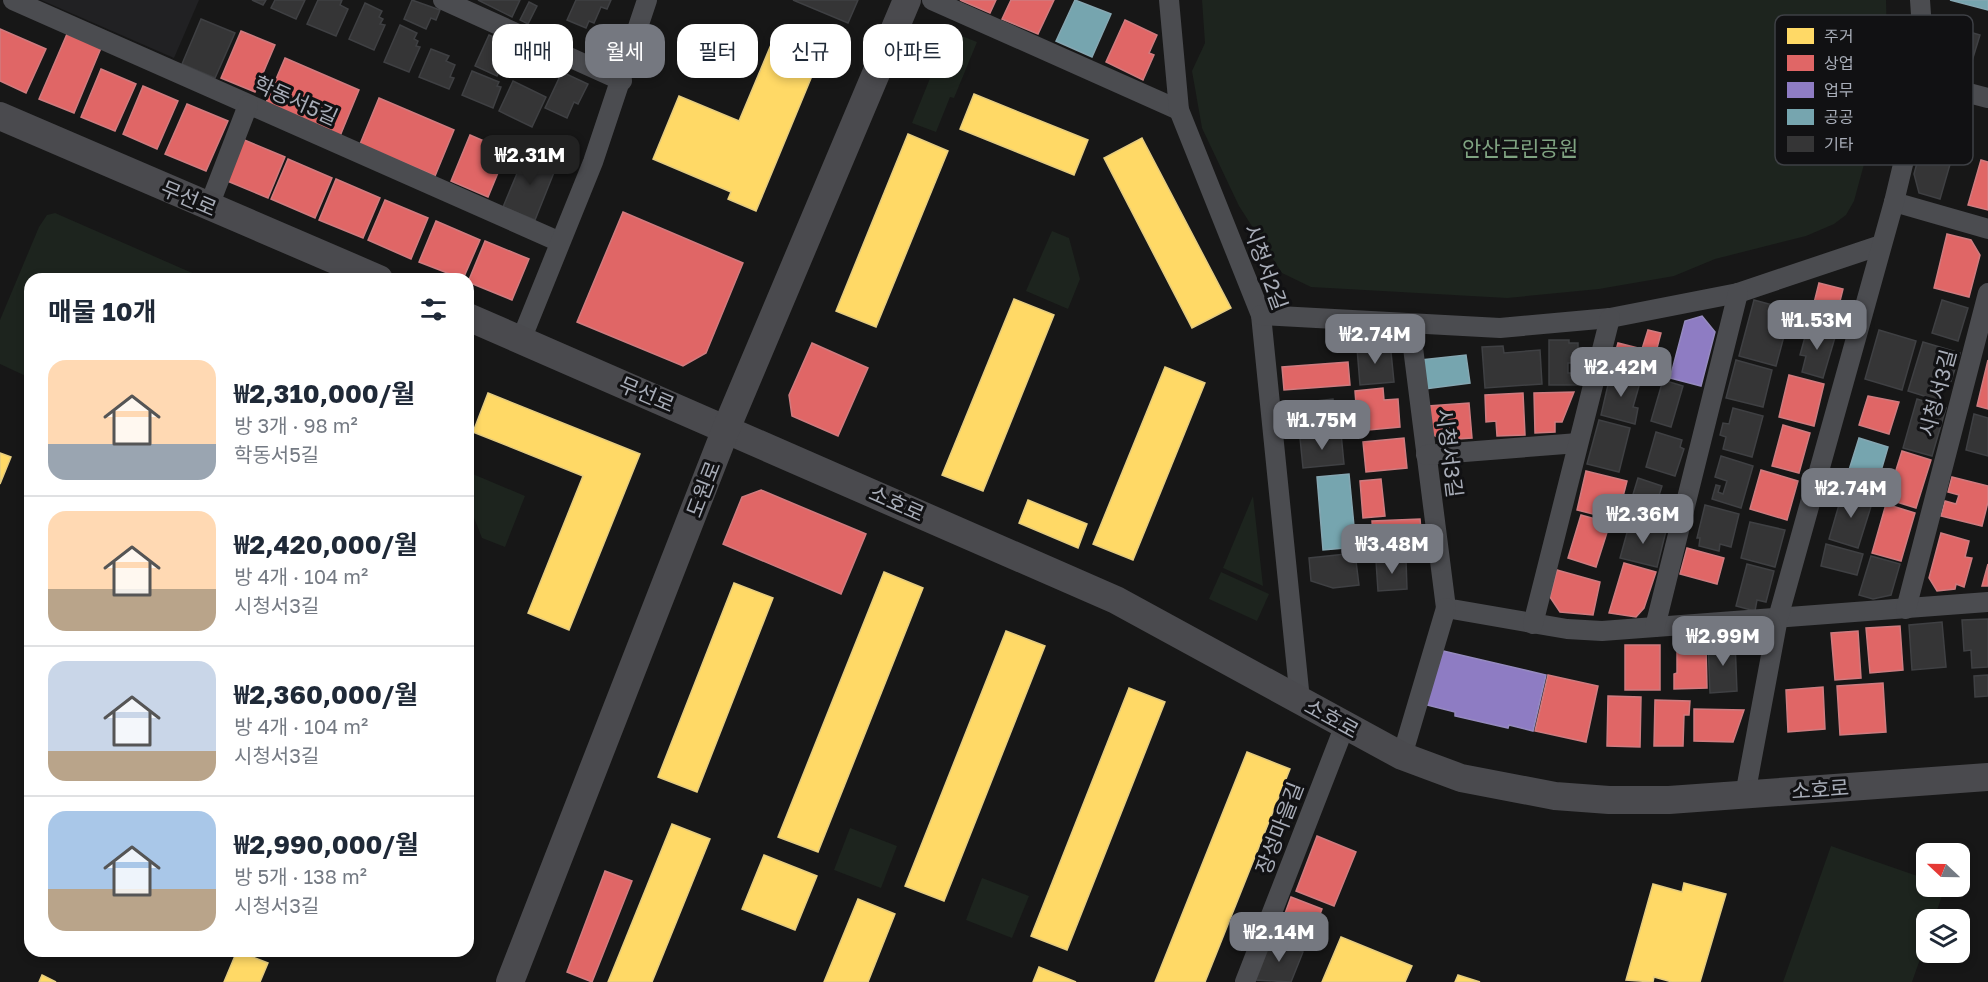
<!DOCTYPE html>
<html lang="ko">
<meta charset="utf-8">
<style>
:root{--surface:#fff;--page:#f6f6f7;--text:#1f2937;--muted:#747a83;--line:#e0e1e3;--accent:#757880}
body{margin:0;font-family:"Golos Text","Noto Sans KR",sans-serif;background:var(--page);color:var(--text);height:100vh;display:flex;flex-direction:column;font-size:22px;white-space:nowrap}
*{box-sizing:border-box;margin:0}
p{font-size:20px;color:var(--muted)}
.icon{flex:none;width:33px;height:33px;fill:none;stroke:currentColor;stroke-width:2;stroke-linecap:round;stroke-linejoin:round}
.map{position:relative;flex:1;overflow:hidden}
.side{position:absolute;left:24px;top:273px;width:450px;height:684px;display:flex;flex-direction:column;background:var(--surface);border-radius:18px;box-shadow:0 3px 9px #0003}
.side>*{flex:none}
.top-card{position:absolute;left:492px;top:24px;width:570px;height:54px;display:flex;gap:12px}
.needle{width:39px;rotate:292deg}
.tools{position:absolute;left:1916px;top:843px;display:grid;gap:12px}
.tools a{display:grid;place-items:center;width:54px;height:54px;border-radius:12px;background:var(--surface);box-shadow:0 3px 9px #0003;font-size:30px}
.price{position:absolute;translate:-50% -51px;padding:0 14px;border-radius:12px;background:var(--accent);color:#fff;font-size:20px;line-height:39px;filter:drop-shadow(0 2px 3px #0008)}
.price::after{content:'';position:absolute;left:50%;top:36px;width:18px;height:14px;margin-left:-9px;background:inherit;clip-path:polygon(0 0,100% 0,50% 100%)}
.price.current{background:#222;color:#fff}
ul{padding:0;list-style:none}
li{display:flex;align-items:center;gap:18px;height:150px;padding:0 24px}
li+li{border-top:2px solid var(--line)}
li span{display:grid;place-items:center;flex:none;width:168px;height:120px;border-radius:18px;color:#555}
li>.icon{margin-inline-start:auto}
span .icon{width:72px;height:72px;fill:#fffc;stroke-width:1}
li b{font-size:26px}
h2{display:flex;justify-content:space-between;align-items:center;height:72px;padding:0 24px;font-size:26px}
.pill{padding:0 21px;border-radius:18px;background:var(--surface);box-shadow:0 3px 9px #0003;font-size:21px;line-height:54px}
.pill.current{background:var(--accent);color:#fff}
.map>svg:first-child{display:block}
.built{fill:#212123}
.green{fill:#1d241e}
.homes{fill:#ffd966;stroke:#e5cc7f;stroke-width:1.5}
.shops{fill:#e06666;stroke:#cf7b7f;stroke-width:1.5}
.offices{fill:#8e7cc3;stroke:#968bc0;stroke-width:1.5}
.public{fill:#76a5af;stroke:#85a7b2;stroke-width:1.5}
.building{fill:#353536;stroke:#3f4043;stroke-width:1.5}
.lines{fill:none;stroke-linecap:round;stroke-linejoin:round}
.street{stroke:#4b4c50;stroke-width:20}
.secondary{stroke:#4a4a4e;stroke-width:28}
.labels{text-anchor:middle;dominant-baseline:central;stroke-width:6;stroke-linejoin:round;paint-order:stroke}
.street-label{font-size:21px;fill:#a8adb8;stroke:#111113}
.park-label{font-size:21px;fill:#7fa381;stroke:#111113}
.key{fill:#111113;stroke:#3e4045;stroke-width:1.5}
.key-label{font-size:16px;fill:#a8adb8}
</style>
<div class="map">
<svg width="1988" height="982" viewBox="0 0 1988 982">
<rect width="100%" height="100%" fill="#171717"/>
<!-- built -->
<path class="built" d="M41,0H199L174,58Z"/>
<!-- green -->
<g class="green">
<path d="M1202,0H1886L1888,76L1854,201L1846,215L1834,224L1806,236L1715,259L1674,276L1599,289L1507,298L1311,287L1282,273L1239,206L1202,128L1192,71L1205,43Z"/>
<path d="M949,31L977,42L954,98L950,97L936,132L912,123Z"/>
<path d="M55,213L206,279H30V378L0,364V320L39,227L47,215Z"/>
<path d="M1052,231L1069,238L1080,279L1068,309L1026,291Z"/>
<path d="M468,472L525,496L505,547L482,538L469,505L474,493L468,490Z"/>
<path d="M1253,496L1263,586L1223,568Z"/>
<path d="M1221,572L1269,594L1257,621L1209,599Z"/>
<path d="M850,828L897,846L881,888L834,870Z"/>
<path d="M1831,846L1926,879V886L1945,887L1934,919L1926,920V942L1912,982H1783Z"/>
<path d="M982,878L1029,896L1012,938L966,920Z"/>
</g>
<!-- homes -->
<g class="homes">
<path d="M773,40L819,59L756,211L728,199L731,192L653,159L679,96L739,121Z"/>
<path d="M974,94L1088,140L1074,175L960,129Z"/>
<path d="M908,134L948,151L876,327L836,311Z"/>
<path d="M1142,138L1231,308L1192,328L1104,158Z"/>
<path d="M1014,299L1054,315L983,491L942,475Z"/>
<path d="M1165,367L1205,383L1133,560L1093,544Z"/>
<path d="M488,393L640,454L569,630L528,613L583,476L473,432Z"/>
<path d="M0,453L11,457L0,484Z"/>
<path d="M1028,500L1087,524L1078,548L1019,523Z"/>
<path d="M884,572L923,588L818,852L778,837Z"/>
<path d="M734,583L773,598L697,792L658,777Z"/>
<path d="M1006,631L1045,646L944,901L905,886Z"/>
<path d="M1129,688L1165,702L1067,950L1031,936Z"/>
<path d="M1247,752L1290,769L1205,982H1155Z"/>
<path d="M672,824L710,839L652,982H608Z"/>
<path d="M764,855L817,876L795,930L742,909Z"/>
<path d="M1684,883L1726,894L1700,982H1672L1654,977L1653,982L1626,980L1653,884L1682,892Z"/>
<path d="M858,899L895,914L868,982H824Z"/>
<path d="M1341,937L1412,966L1405,982H1322Z"/>
<path d="M237,951L268,963L260,982H224Z"/>
<path d="M1039,967L1076,982H1033Z"/>
<path d="M42,975L56,982H39Z"/>
<path d="M1458,975L1480,982H1455Z"/>
</g>
<!-- shops -->
<g class="shops">
<path d="M960,0H996L990,13Z"/>
<path d="M1011,0H1054L1038,34L1002,19Z"/>
<path d="M1125,20L1157,35L1149,53L1154,55L1143,80L1106,62Z"/>
<path d="M0,29L46,49L26,93L0,81Z"/>
<path d="M241,31L275,45L255,92L221,78Z"/>
<path d="M67,34L101,48L74,113L39,99Z"/>
<path d="M285,58L359,90L340,136L265,105Z"/>
<path d="M101,69L136,84L115,131L81,117Z"/>
<path d="M143,86L178,101L157,149L123,134Z"/>
<path d="M379,98L454,130L435,176L360,144Z"/>
<path d="M187,104L228,121L206,171L165,154Z"/>
<path d="M470,135L507,151L488,197L451,181Z"/>
<path d="M242,139L285,157L268,198L225,180Z"/>
<path d="M288,159L332,178L315,218L271,199Z"/>
<path d="M1981,160L1988,162V210L1968,205Z"/>
<path d="M336,179L380,198L363,238L319,220Z"/>
<path d="M385,200L428,218L411,259L368,240Z"/>
<path d="M623,212L743,263L706,353L683,366L577,322Z"/>
<path d="M436,221L480,240L463,279L419,262Z"/>
<path d="M1947,234L1971,240L1980,255L1969,297L1934,288Z"/>
<path d="M485,241L529,259L512,300L468,282Z"/>
<path d="M1819,283L1843,289L1833,329L1809,323Z"/>
<path d="M1648,330L1661,333L1649,378L1611,368L1618,343L1642,349Z"/>
<path d="M812,343L868,368L838,436L792,416L789,395Z"/>
<path d="M1988,360V409L1977,406Z"/>
<path d="M1348,362L1350,385L1284,390L1282,367Z"/>
<path d="M1789,375L1824,384L1814,426L1779,417Z"/>
<path d="M1383,388L1384,400L1398,399L1400,427L1358,431L1355,391Z"/>
<path d="M1574,392L1562,422H1555V432L1535,433L1534,393Z"/>
<path d="M1523,393L1525,435L1497,436L1496,421L1486,422L1485,395Z"/>
<path d="M1868,396L1899,402L1889,434L1859,425Z"/>
<path d="M1469,403L1472,438L1442,440L1430,433L1428,406Z"/>
<path d="M1783,425L1810,433L1799,473L1772,466Z"/>
<path d="M1404,438L1407,468L1366,472L1363,442Z"/>
<path d="M1902,451L1931,460L1916,508L1887,499Z"/>
<path d="M1761,470L1798,481L1787,520L1750,509Z"/>
<path d="M1586,471L1627,481L1617,520L1577,510Z"/>
<path d="M1952,477L1988,486V502L1982,526L1941,516L1945,501L1956,504L1959,495L1948,492Z"/>
<path d="M1381,479L1385,516L1363,518L1360,481Z"/>
<path d="M761,490L866,534L841,594L723,544L742,497Z"/>
<path d="M1886,504L1915,513L1901,561L1872,553Z"/>
<path d="M1581,515L1610,523L1596,567L1568,558Z"/>
<path d="M1420,519L1423,552L1374,555L1372,521Z"/>
<path d="M1941,533L1969,541L1965,557L1972,558L1964,587L1956,584L1955,589L1937,591L1929,578Z"/>
<path d="M1687,548L1724,558L1717,584L1680,574Z"/>
<path d="M1624,563L1656,572L1644,608L1636,617L1609,613Z"/>
<path d="M1988,564V586H1982Z"/>
<path d="M1557,570L1600,582L1593,615L1560,612L1550,597Z"/>
<path d="M1900,626L1903,670L1870,673L1866,628Z"/>
<path d="M1858,631L1861,678L1835,680L1831,633Z"/>
<rect x="1625" y="645" width="35" height="45"/>
<path d="M1706,645L1707,688L1674,689V674L1677,673V646Z"/>
<path d="M1548,675L1598,686L1586,742L1535,731Z"/>
<path d="M1883,683L1886,732L1840,735L1837,686Z"/>
<path d="M1823,687L1825,729L1788,732L1786,690Z"/>
<path d="M1608,696L1641,697L1640,747L1607,746Z"/>
<path d="M1655,700L1690,701L1689,715H1684L1683,746H1654Z"/>
<path d="M1694,709L1744,710L1733,742L1694,741Z"/>
<path d="M1317,836L1356,852L1334,906L1296,891Z"/>
<path d="M605,871L632,881L592,982L567,972Z"/>
<path d="M1291,897L1322,909L1307,948L1285,939L1287,933L1279,930Z"/>
</g>
<!-- offices -->
<g class="offices">
<path d="M1702,316L1715,332L1701,386L1670,378L1685,321Z"/>
<path d="M1439,650L1546,675L1533,731L1509,725L1508,728L1455,716V712L1427,705Z"/>
</g>
<!-- public -->
<g class="public">
<path d="M1075,0L1111,14L1092,57L1056,41Z"/>
<path d="M1950,0H1988V10Z"/>
<path d="M1466,355L1470,383L1425,389L1421,360Z"/>
<path d="M1859,438L1888,447L1874,495L1844,486Z"/>
<path d="M1349,474L1356,547L1323,550L1317,477Z"/>
</g>
<!-- building -->
<g class="building">
<path d="M252,0H266L263,5Z"/>
<path d="M275,0H305L296,19L271,8Z"/>
<path d="M318,0H342L340,5L348,9L336,36L307,24Z"/>
<path d="M412,0L440,10L436,20L431,18L426,29L404,19Z"/>
<path d="M478,0H520L512,17Z"/>
<path d="M576,0H611L607,9L601,7L594,23L589,21L586,28L567,20Z"/>
<path d="M793,0H858L848,23Z"/>
<path d="M529,2L537,6L528,24L520,20Z"/>
<path d="M365,3L382,11L379,17L383,19L380,24L385,25L374,50L349,39Z"/>
<path d="M201,19L235,33L215,78L182,64Z"/>
<path d="M400,25L417,33L414,39L418,41L416,46L420,47L409,72L384,62Z"/>
<path d="M1946,25L1980,35L1967,77L1944,71L1937,59Z"/>
<path d="M489,35L512,45L497,76L475,66Z"/>
<path d="M431,49L449,56L446,61L455,65L450,77L454,78L449,89L419,77Z"/>
<path d="M472,71L499,82L497,86L501,87L493,108L462,95Z"/>
<path d="M562,72L588,84L578,104L574,102L567,118L545,108Z"/>
<path d="M513,81L546,97L532,127L499,111Z"/>
<path d="M1922,144L1953,154L1940,199L1919,193L1914,174Z"/>
<path d="M526,152L557,165L535,220L503,207Z"/>
<path d="M1754,300L1791,310L1776,366L1739,356Z"/>
<path d="M1942,300L1968,308L1958,341L1932,333Z"/>
<path d="M1808,326L1836,334L1823,378L1802,372L1806,356L1800,355Z"/>
<path d="M1879,330L1916,341L1902,390L1865,379Z"/>
<path d="M1549,340H1569V343H1578V363H1568V373H1577V385H1549Z"/>
<path d="M1923,342L1960,353L1951,381L1943,379L1937,400L1908,391Z"/>
<path d="M1384,345L1391,352L1394,382L1360,385L1357,348Z"/>
<path d="M1503,346L1504,353L1540,350L1542,384L1485,388L1482,347Z"/>
<path d="M1736,360L1772,370L1763,407L1726,398Z"/>
<path d="M1611,372L1641,379L1633,407L1638,408L1635,424L1601,415Z"/>
<path d="M1663,380L1683,386L1671,427L1651,421Z"/>
<path d="M1333,399L1336,424L1301,428L1298,403Z"/>
<path d="M1917,399L1946,408L1932,456L1903,448Z"/>
<path d="M1733,408L1763,416L1752,457L1723,449L1726,437L1720,435L1723,423L1729,424Z"/>
<path d="M1974,414L1988,418V456L1966,450Z"/>
<path d="M1599,420L1630,428L1619,472L1587,464Z"/>
<path d="M1656,432L1682,440L1680,447L1684,449L1675,476L1646,467Z"/>
<path d="M1341,433L1344,464L1303,468L1300,438Z"/>
<path d="M1721,456L1753,466L1741,508L1712,499L1716,485L1720,486L1718,492L1723,494L1727,481L1715,477Z"/>
<path d="M1638,478L1662,486L1656,505L1660,506L1655,523L1627,514Z"/>
<path d="M1843,491L1873,500L1858,548L1829,539Z"/>
<path d="M1705,505L1739,514L1731,547L1720,544L1719,551L1699,546L1700,538H1697Z"/>
<path d="M1630,522L1666,531L1657,567L1620,558Z"/>
<path d="M1750,522L1785,530L1775,567L1741,558Z"/>
<path d="M1826,544L1863,554L1857,575L1821,566Z"/>
<path d="M1355,553L1359,585L1333,588L1311,581L1309,558Z"/>
<path d="M1871,556L1900,564L1891,595L1873,599L1859,595Z"/>
<path d="M1406,559L1407,589L1378,591L1376,561Z"/>
<path d="M1747,564L1774,571L1766,602L1757,600L1755,611L1736,606Z"/>
<path d="M1988,619V667L1972,668L1971,650L1964,651L1962,620Z"/>
<path d="M1942,622L1946,667L1912,670L1909,625Z"/>
<path d="M1735,641L1737,691L1710,693L1708,643Z"/>
<path d="M1988,675V696L1975,697L1974,676Z"/>
<path d="M1270,939L1303,952L1291,982L1254,980Z"/>
</g>
<g class="lines">
<!-- street -->
<g class="street">
<path d="M13,0L560,242"/>
<path d="M443,0L622,81"/>
<path d="M932,0L1179,110"/>
<path d="M1169,0L1179,110L1261,315L1300,700"/>
<path d="M1923,81L1988,98"/>
<path d="M1894,202L1988,229"/>
<path d="M209,206L248,105"/>
<path d="M1261,315L1500,328L1610,318L1738,293L1881,245"/>
<path d="M1410,324L1446,608L1567,629L1602,631L1988,602"/>
<path d="M521,340L593,162L647,0"/>
<path d="M1426,455L1578,443"/>
<path d="M1906,609L1988,293"/>
<path d="M1533,624L1610,318"/>
<path d="M1655,627L1738,293"/>
<path d="M1402,756L1446,608"/>
<path d="M1745,795L1778,618L1894,202L1923,81L1924,58L1920,0"/>
<path d="M1245,982L1345,725"/>
</g>
<!-- secondary -->
<g class="secondary">
<path d="M0,116L379,279"/>
<path d="M468,317L1116,600L1402,756L1461,778L1555,796L1609,800H1669L1988,777"/>
<path d="M510,982L726,429L907,0"/>
</g>
</g>
<g class="labels">
<!-- street labels -->
<g class="street-label">
<text transform="translate(296 100) rotate(24)">학동서5길</text>
<text transform="translate(189 198) rotate(23)">무선로</text>
<text transform="translate(1266 267) rotate(70)">시청서2길</text>
<text transform="translate(1937 393) rotate(-75)">시청서3길</text>
<text transform="translate(647 394) rotate(23)">무선로</text>
<text transform="translate(1450 453) rotate(83)">시청서3길</text>
<text transform="translate(703 489) rotate(-69)">도원로</text>
<text transform="translate(897 503) rotate(24)">소호로</text>
<text transform="translate(1332 718) rotate(29)">소호로</text>
<text transform="translate(1820 789) rotate(-4)">소호로</text>
<text transform="translate(1279 828) rotate(-69)">장성마을길</text>
</g>
<!-- park labels -->
<g class="park-label">
<text x="1520" y="148">안산근린공원</text>
</g>
</g>
<!-- legend -->
<rect x="1775" y="15" width="198" height="150" rx="9" class="key"/>
<rect x="1787" y="28" width="27" height="16" fill="#ffd966"/>
<rect x="1787" y="55" width="27" height="16" fill="#e06666"/>
<rect x="1787" y="82" width="27" height="16" fill="#8e7cc3"/>
<rect x="1787" y="109" width="27" height="16" fill="#76a5af"/>
<rect x="1787" y="136" width="27" height="16" fill="#353536"/>
<g class="key-label">
<text x="1824" y="42">주거</text>
<text x="1824" y="69">상업</text>
<text x="1824" y="96">업무</text>
<text x="1824" y="123">공공</text>
<text x="1824" y="150">기타</text>
</g>
</svg>
<div class="tools">
<a><svg class="needle" viewBox="-14 -14 28 28"><path d="M0-13l5 13h-10z" fill="#e53935"/><path d="M0 13l5-13h-10z" fill="#747a83"/></svg></a>
<a><svg class="icon" aria-label="layers" viewBox="0 0 24 24"><path d="M12 4l9 5-9 5-9-5zM3 14l9 5 9-5"/></svg></a>
</div>
<b class="price current" style="left:530px;top:186px">₩2.31M</b>
<b class="price" style="left:1817px;top:351px">₩1.53M</b>
<b class="price" style="left:1375px;top:365px">₩2.74M</b>
<b class="price" style="left:1621px;top:398px">₩2.42M</b>
<b class="price" style="left:1322px;top:451px">₩1.75M</b>
<b class="price" style="left:1851px;top:519px">₩2.74M</b>
<b class="price" style="left:1643px;top:545px">₩2.36M</b>
<b class="price" style="left:1392px;top:575px">₩3.48M</b>
<b class="price" style="left:1723px;top:667px">₩2.99M</b>
<b class="price" style="left:1279px;top:963px">₩2.14M</b>
<div class="top-card">
<a class="pill">매매</a>
<a class="pill current">월세</a>
<a class="pill">필터</a>
<a class="pill">신규</a>
<a class="pill">아파트</a>
</div>
<section class="side">
<h2>매물 10개<svg class="icon" aria-label="filters" viewBox="0 0 24 24"><path d="M4 7h16M4 17h16"/><circle cx="9" cy="7" r="2"/><circle cx="15" cy="17" r="2"/></svg></h2>
<ul>
<li><span style="background:linear-gradient(#ffd9b3 70%,#9aa5b1 0)"><svg class="icon" aria-label="home" viewBox="0 0 24 24"><path d="M3 11l9-7 9 7M6 9v11h12V9"/></svg></span><div><b>₩2,310,000/월</b><p>방 3개 · 98 m²</p><p>학동서5길</p></div></li>
<li><span style="background:linear-gradient(#ffd9b3 65%,#b9a48a 0)"><svg class="icon" aria-label="home" viewBox="0 0 24 24"><path d="M3 11l9-7 9 7M6 9v11h12V9"/></svg></span><div><b>₩2,420,000/월</b><p>방 4개 · 104 m²</p><p>시청서3길</p></div></li>
<li><span style="background:linear-gradient(#c9d6e8 75%,#b9a48a 0)"><svg class="icon" aria-label="home" viewBox="0 0 24 24"><path d="M3 11l9-7 9 7M6 9v11h12V9"/></svg></span><div><b>₩2,360,000/월</b><p>방 4개 · 104 m²</p><p>시청서3길</p></div></li>
<li><span style="background:linear-gradient(#a9c7e8 65%,#b9a48a 0)"><svg class="icon" aria-label="home" viewBox="0 0 24 24"><path d="M3 11l9-7 9 7M6 9v11h12V9"/></svg></span><div><b>₩2,990,000/월</b><p>방 5개 · 138 m²</p><p>시청서3길</p></div></li>
</ul>
</section>
</div>
